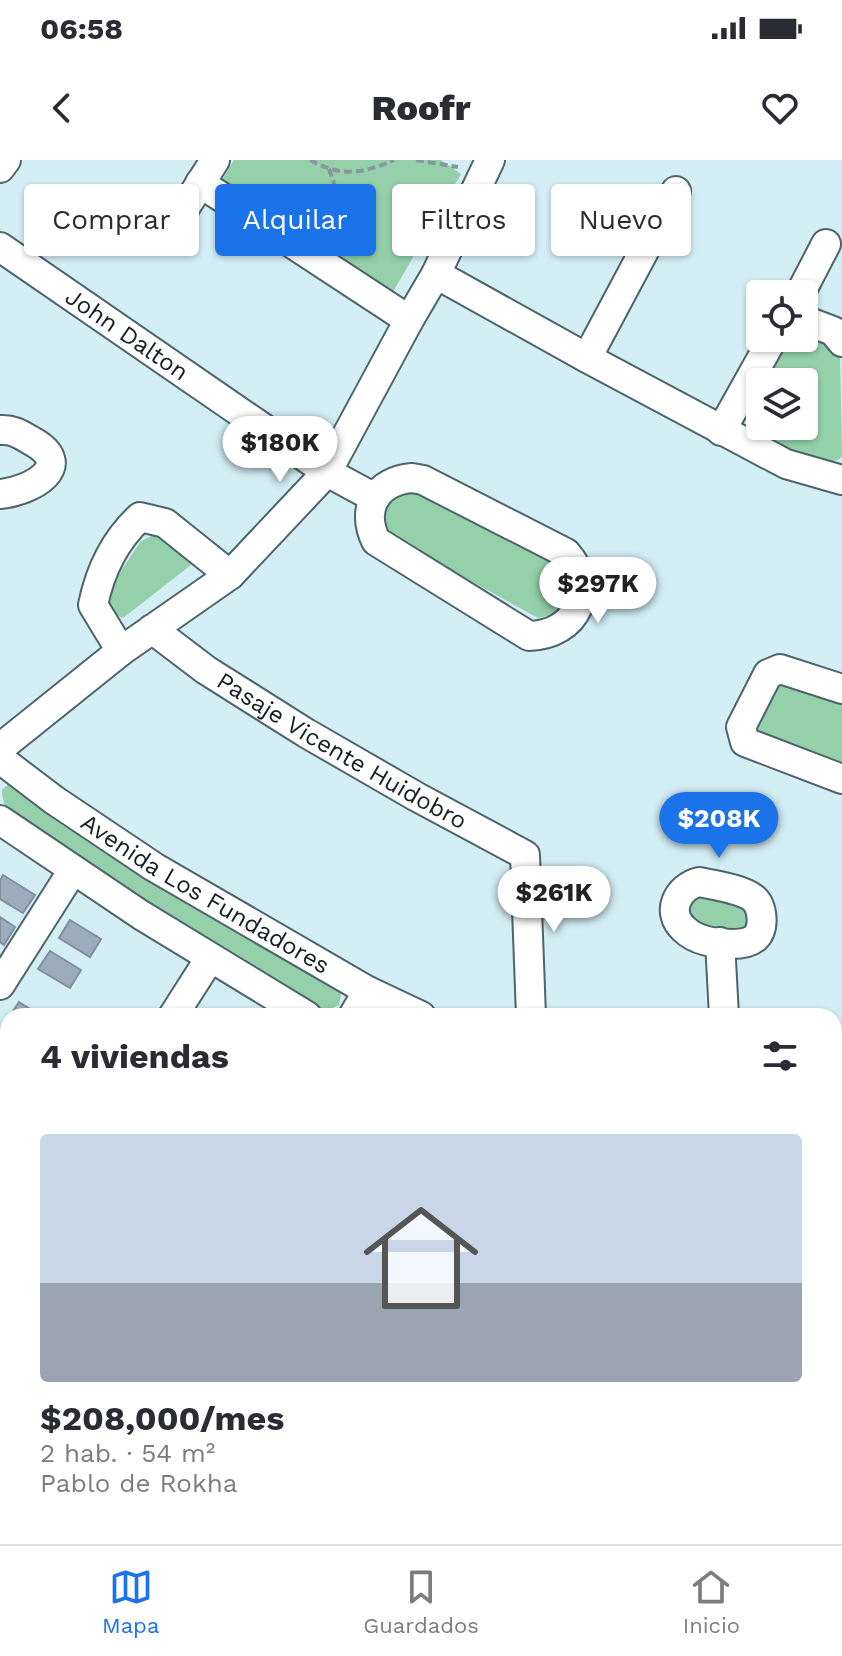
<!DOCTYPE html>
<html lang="es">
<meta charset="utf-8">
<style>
:root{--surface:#fff;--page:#f2f2f3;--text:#2b2b33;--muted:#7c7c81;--line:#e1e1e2;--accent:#1a73e8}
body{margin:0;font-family:"Work Sans",sans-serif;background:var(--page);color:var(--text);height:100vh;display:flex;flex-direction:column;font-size:30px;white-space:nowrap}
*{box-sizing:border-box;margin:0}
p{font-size:26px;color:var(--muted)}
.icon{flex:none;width:44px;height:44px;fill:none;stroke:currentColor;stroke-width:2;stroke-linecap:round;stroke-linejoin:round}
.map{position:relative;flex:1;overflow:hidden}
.sheet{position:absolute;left:0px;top:848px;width:842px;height:536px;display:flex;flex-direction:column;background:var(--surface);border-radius:24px 24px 0 0;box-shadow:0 2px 6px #0004}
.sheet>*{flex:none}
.banner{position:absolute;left:24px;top:24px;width:794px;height:72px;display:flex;gap:16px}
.tools{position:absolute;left:746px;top:120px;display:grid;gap:16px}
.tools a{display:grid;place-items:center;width:72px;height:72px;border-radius:8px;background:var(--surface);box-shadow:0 2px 6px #0004;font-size:40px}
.price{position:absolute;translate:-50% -68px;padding:0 18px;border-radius:28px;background:#fff;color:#222;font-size:26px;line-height:52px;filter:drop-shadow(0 2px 4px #0008)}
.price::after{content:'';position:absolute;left:50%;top:48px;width:24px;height:18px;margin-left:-12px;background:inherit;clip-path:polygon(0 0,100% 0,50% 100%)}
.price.current{background:var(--accent);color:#fff}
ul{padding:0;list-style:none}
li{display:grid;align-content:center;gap:16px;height:424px;padding:0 40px}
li+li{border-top:2px solid var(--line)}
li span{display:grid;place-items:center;height:248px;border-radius:8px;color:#555}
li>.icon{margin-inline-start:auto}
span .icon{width:144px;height:144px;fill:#fffc;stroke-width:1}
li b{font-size:34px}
h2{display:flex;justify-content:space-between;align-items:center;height:96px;padding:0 40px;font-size:34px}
.chip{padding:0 28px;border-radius:8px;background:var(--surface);box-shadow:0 2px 6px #0004;font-size:28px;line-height:72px}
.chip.current{background:var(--accent);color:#fff}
.status{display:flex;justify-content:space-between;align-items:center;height:56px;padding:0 40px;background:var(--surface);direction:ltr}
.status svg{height:22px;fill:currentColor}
header{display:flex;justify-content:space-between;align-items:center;height:104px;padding:0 40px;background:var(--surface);font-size:36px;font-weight:800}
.dock{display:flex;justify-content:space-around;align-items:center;height:112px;border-top:2px solid var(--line);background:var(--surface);font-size:22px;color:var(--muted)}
.dock a{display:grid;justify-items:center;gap:4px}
.dock .current{color:var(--accent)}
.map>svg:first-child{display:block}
.grass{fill:#94d1aa;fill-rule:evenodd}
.building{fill:#9dacbd;stroke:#808e9e;stroke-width:2}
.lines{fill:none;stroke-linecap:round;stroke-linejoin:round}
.street-casing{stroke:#4d646b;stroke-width:32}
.path{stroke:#86999f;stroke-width:4;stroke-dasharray:8 4;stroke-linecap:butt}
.street{stroke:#fff;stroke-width:28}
.labels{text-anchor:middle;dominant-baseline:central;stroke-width:7;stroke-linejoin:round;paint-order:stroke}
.street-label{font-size:24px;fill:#151e21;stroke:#eaf9fe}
</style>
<div class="status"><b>06:58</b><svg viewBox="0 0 49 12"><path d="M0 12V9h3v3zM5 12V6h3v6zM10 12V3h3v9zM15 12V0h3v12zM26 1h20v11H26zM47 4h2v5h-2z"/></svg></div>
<header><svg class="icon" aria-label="back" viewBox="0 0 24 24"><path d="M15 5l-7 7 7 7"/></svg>Roofr<svg class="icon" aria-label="heart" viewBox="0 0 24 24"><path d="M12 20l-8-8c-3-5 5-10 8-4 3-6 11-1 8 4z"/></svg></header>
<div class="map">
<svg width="842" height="1384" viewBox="0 0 842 1384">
<rect width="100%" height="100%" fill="#d4eef6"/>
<!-- grass -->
<g class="grass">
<path d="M234,0H441L461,14L393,132L222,20Z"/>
<path d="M804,166L840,192L842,295L840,299L824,304L767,280L755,270L747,254L750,240L783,178H804ZM760,222H804V266H760Z"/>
<path d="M415,328L566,409C570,429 566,437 556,454L538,458L384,373V336Z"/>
<path d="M154,375L190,391L191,405L123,458L113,454L108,442L112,424L141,381Z"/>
<path d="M774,524H790L842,541V610L778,588L752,569Z"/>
<path d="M11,621L342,829L339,845L328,850L318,847L219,789L20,660C8,651 2,645 2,630Z"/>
<path d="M692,734L747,745L750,761L744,771L716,770L688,760L683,744Z"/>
</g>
<!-- building -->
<g class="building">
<path d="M3,715L35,735L23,753L0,739V721Z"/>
<path d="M0,757L15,767L4,785L0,782Z"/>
<path d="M70,760L101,779L90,797L59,778Z"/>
<path d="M50,791L81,810L70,828L38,809Z"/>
<path d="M19,842L41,856H10Z"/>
<path d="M1,873L8,877V902L0,898Z"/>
<path d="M0,911L8,916V930L3,938L0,936Z"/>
</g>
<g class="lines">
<defs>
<g id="street">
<path d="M0,8L6,0"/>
<path d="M200,23L409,160"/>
<path d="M173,67L215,0"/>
<path id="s1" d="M0,87L327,312L375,338"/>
<path d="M436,114L587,198L786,304L842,320"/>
<path d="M800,134L826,84"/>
<path d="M804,160L833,171L842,182"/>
<path d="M587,198L676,31"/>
<path d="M0,270C12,269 20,274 30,280C78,305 32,331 0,334"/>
<path d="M721,271L773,178"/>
<path d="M412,318L423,320L566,393C598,429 577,475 529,476L376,381C360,348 377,321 412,318Z"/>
<path id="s2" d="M152,469L206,510L306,573L417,637L525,695L531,856"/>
<path d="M121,491L93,445C100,411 114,381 140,357L165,363L230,415"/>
<path d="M842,529L780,509L768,514L741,567L745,582L842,619"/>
<path d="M0,588L121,491L230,415L327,312L409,160L436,114L490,0"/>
<path id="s3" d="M0,599L54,640L154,707L368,831L421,856"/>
<path d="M0,660L141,755L307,856"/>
<path d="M699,722C714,725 742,729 753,738C763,746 765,769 755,778C749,783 738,784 731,784C714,783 696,781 684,769C665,752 678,727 699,722Z"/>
<path d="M720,782L724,856"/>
<path d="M0,825L73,710"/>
<path d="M173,856L210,798"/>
<path d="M353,856L368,831"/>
<path d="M834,1015L842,1017"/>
<path d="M834,1068L842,1070"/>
<path d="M0,1124L8,1112"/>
<path d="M0,1347L8,1352"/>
<path d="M834,1359L842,1346"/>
<path d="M46,1376L58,1384"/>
<path d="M223,1384L228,1376"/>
<path d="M412,1384L417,1376"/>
<path d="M611,1384L616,1376"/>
<path d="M818,1384L823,1376"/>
</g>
</defs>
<!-- street casing -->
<use href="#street" class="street-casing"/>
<!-- path -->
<g class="path">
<path d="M310,0C341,17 362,14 394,0"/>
<path d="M416,0L458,7"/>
<path d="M329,9L345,55L344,86"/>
</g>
<!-- street -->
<use href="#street" class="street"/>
</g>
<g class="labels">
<!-- street labels -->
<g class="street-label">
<text stroke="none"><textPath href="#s1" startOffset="154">John Dalton</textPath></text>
<text stroke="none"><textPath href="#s2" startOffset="226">Pasaje Vicente Huidobro</textPath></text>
<text stroke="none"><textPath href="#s3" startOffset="246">Avenida Los Fundadores</textPath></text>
</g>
</g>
</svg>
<div class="tools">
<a><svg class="icon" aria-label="locate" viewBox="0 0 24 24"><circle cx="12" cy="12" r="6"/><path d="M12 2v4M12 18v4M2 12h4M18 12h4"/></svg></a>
<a><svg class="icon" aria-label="layers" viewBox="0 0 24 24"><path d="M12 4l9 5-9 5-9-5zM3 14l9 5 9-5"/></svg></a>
</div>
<b class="price" style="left:280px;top:324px">$180K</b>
<b class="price" style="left:598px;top:465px">$297K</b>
<b class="price current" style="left:719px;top:700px">$208K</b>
<b class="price" style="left:554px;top:774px">$261K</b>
<div class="banner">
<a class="chip">Comprar</a>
<a class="chip current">Alquilar</a>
<a class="chip">Filtros</a>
<a class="chip">Nuevo</a>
</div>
<section class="sheet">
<h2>4 viviendas<svg class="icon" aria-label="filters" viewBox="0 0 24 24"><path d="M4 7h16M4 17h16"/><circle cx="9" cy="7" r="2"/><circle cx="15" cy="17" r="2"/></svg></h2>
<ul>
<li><span style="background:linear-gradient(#c9d6e8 60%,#9aa5b1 0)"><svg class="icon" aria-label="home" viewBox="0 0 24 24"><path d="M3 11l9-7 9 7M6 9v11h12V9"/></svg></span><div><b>$208,000/mes</b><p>2 hab. · 54 m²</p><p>Pablo de Rokha</p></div></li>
</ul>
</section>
</div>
<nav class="dock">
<a class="current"><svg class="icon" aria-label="map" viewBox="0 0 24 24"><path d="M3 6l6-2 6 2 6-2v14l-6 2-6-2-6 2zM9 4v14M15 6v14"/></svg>Mapa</a>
<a><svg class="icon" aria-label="saved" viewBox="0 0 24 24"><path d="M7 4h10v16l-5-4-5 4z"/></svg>Guardados</a>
<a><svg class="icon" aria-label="home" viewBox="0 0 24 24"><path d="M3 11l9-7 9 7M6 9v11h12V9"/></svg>Inicio</a>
</nav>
